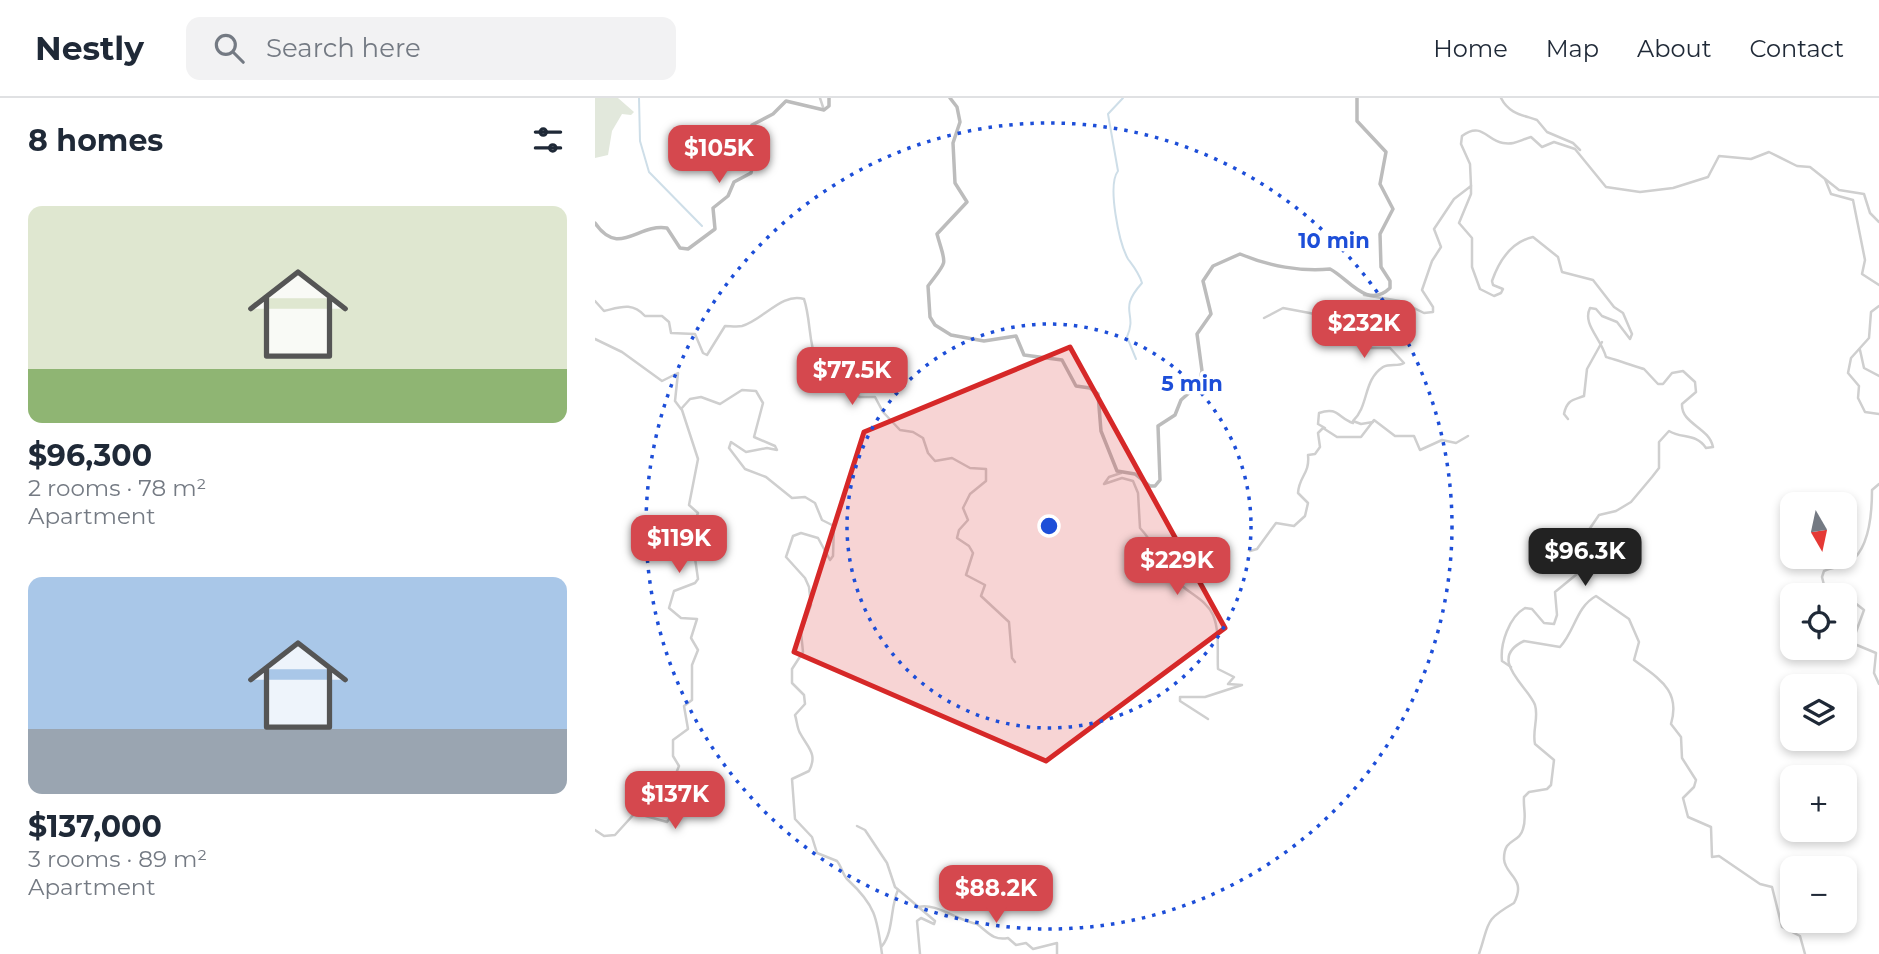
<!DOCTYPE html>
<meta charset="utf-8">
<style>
:root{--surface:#fff;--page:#f2f2f3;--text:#1f2937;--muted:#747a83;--line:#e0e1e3;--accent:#d5484e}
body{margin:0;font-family:Montserrat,sans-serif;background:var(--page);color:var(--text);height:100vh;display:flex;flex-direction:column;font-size:26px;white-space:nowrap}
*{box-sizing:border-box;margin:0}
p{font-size:23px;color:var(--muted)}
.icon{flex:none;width:38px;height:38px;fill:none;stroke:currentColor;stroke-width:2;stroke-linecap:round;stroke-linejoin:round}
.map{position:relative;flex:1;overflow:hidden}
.panel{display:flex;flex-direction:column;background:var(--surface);width:595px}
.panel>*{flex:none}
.needle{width:46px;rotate:171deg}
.tools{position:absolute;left:1185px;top:394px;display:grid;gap:14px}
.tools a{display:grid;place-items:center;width:77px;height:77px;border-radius:14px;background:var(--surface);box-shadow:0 4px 10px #0003;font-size:35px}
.price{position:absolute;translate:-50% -60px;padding:0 16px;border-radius:14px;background:var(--accent);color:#fff;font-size:23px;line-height:46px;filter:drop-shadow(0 2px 4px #0008)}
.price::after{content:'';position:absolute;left:50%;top:42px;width:21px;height:16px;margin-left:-10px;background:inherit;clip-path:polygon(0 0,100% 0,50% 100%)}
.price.on{background:#222;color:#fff}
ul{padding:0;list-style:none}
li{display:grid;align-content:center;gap:14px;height:371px;padding:0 28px}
li span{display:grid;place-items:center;height:217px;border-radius:14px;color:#555}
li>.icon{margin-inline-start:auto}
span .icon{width:126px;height:126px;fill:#fffc;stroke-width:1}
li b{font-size:30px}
h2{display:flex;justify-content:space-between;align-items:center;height:84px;padding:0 28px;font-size:30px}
header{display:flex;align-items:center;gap:42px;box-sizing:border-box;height:98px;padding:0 35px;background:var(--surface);border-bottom:2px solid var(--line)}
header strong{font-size:33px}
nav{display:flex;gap:38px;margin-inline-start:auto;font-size:24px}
.search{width:490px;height:63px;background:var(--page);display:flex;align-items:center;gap:18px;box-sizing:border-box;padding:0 24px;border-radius:14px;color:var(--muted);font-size:26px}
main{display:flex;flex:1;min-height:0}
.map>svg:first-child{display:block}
.green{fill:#e2e8dc}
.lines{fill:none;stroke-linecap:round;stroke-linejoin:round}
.stream{stroke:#cedee8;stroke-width:2}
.street{stroke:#cfcfcf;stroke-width:2.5}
.secondary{stroke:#bcbcbc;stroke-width:3.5}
.marked{fill:#d62828;fill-opacity:0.2;stroke:#d62828;stroke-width:5;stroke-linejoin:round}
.ring{fill:none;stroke:#1d4ed8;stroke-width:3.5;stroke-dasharray:3.5 7}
.centre{fill:#1d4ed8;stroke:#fff;stroke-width:3.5}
.ring-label{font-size:21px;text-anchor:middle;font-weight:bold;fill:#1d4ed8;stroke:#fff;stroke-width:7;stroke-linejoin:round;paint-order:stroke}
</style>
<header>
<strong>Nestly</strong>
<div class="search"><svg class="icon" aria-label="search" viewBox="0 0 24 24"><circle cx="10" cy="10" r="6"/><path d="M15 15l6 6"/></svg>Search here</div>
<nav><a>Home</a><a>Map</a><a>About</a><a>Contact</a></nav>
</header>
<main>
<section class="panel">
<h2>8 homes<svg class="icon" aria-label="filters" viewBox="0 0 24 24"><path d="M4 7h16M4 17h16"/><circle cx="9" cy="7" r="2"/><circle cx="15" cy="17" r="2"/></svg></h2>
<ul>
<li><span style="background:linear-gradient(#dfe7d0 75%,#8fb573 0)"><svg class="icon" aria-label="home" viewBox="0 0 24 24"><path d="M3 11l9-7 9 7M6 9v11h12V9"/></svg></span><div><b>$96,300</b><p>2 rooms · 78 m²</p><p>Apartment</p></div></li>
<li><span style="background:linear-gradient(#a9c7e8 70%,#9aa5b1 0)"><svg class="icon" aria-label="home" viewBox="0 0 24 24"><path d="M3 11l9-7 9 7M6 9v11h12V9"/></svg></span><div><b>$137,000</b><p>3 rooms · 89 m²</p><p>Apartment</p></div></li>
</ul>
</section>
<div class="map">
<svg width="1284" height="856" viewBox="0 0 1284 856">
<rect width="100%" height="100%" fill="#fff"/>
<!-- green -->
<path class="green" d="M0,0H23L39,14L36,17L27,16L17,33L13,57L0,60Z"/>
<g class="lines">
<!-- stream -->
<g class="stream">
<path d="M44,0L45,43L54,74L107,128"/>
<path d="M528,0L513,16L523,73C512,87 524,145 533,161C539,169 544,175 547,185C522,213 543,214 532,239L541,261"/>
</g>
<!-- street -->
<g class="street">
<path d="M225,0L229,12"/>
<path d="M906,0C914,16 928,17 942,22L952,34L978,45L985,52"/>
<path d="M1230,81L1236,96L1258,102L1270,162L1267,176L1284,187"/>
<path d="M876,88L875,66L866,46L867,38C887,23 892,43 908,45C920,47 925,42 936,39L947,49L959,44L980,51L1011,89L1045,94L1078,90L1113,79L1124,58L1156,61L1174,54L1202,68L1215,69L1244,92L1269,96L1275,115L1284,124"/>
<path d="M769,197L805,203L829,215L838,214V209L827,192L837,163L846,149L839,131L859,101L876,88V96L864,125L877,140V169L885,191L899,198L906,195L908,191L898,187L897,183C904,163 916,144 938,139L963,159L967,174L998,182L1019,209L1028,215L1037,236L1035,241L1022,224L1007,218L1001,211L995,210C987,226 1006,240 1011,259C1019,261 1045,270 1049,271L1063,286H1068L1077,275L1088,273L1100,284L1101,294L1087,306C1086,326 1114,329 1118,349L1111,350C1101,335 1087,341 1074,333L1064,344V370L1057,379L1036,404L1021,413L1004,417L987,442L982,476L960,494L962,517L959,526L949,525L937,511L930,510C914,519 905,546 907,563L916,569"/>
<path d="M0,203L9,213C26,209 37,204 50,218H67L74,224L76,235L100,236L108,255L112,257L130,228C135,228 142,229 147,228C168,222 187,194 209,201C216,222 213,243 222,265C225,273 234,271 239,278C241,281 241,285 242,288L265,299H280L288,314L305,332L318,334L328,340L333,355L340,363L357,360L375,370L391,371V383L375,396L368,410L373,422L364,432L362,440L374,448L378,455L371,477L390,487L386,498L414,524L417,560L420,564"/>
<path d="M1284,208L1276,214L1274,240L1256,260L1253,275L1264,288L1263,300L1270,314L1284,316"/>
<path d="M669,220L688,210L720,216L767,240"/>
<path d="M0,241L27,254L67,283L83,275L80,303L86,311L95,301L106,299L125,306L147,292L161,293L168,305L159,339L180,348L182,352L172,350L151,354L136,344L134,350L150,371L171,379L197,400L210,399L220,405L227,422L239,428L238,458L235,462L223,440L206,435L198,438L191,459L210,480L214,489L216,507L206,534L208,554L197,571V585L209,597L210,606L200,617C202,623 202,630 205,635C213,650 223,656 214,673L197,681L200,721L217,739L222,755L242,763C247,769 248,778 253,782C280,807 282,819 287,856"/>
<path d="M1265,252L1269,270L1284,278"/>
<path d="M973,321L969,316C972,301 979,302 989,298L992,271L1007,244"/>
<path d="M778,324L766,326L758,323C774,308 768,282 788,269C795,265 803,269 809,265L795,250H769L767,240C785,232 800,234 816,226L818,220L796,222L792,216L819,213"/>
<path d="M730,330L723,326L724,315C743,308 743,320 758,325"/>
<path d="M526,375L514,379L509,386L527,380L538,383L543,395L545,430C562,448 568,470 586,487C597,497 612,503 618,517C625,533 622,555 623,571L639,579L633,586L647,587L610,599H585V603L613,621"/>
<path d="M655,453L662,451L681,425L699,428L710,418L713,405L703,395C704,378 715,376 713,357L720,356L725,349L723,335L728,330L742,339H766L779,322L800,338H819L825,352L847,342L861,345L873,338"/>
<path d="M1249,497L1229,487L1227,479L1229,473C1238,469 1248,469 1255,464C1275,450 1277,413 1277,392L1284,386"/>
<path d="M1250,497L1269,512L1257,545L1281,555L1279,575L1284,586"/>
<path d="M262,728L270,732L292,765L300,789L340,823L339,826L326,820L322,823L325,856"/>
<path d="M0,732L9,738L20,737L40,715L72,724L75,720L71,700L84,668L78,658V642L93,631L89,608L97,602V567L103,552L96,540L102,521L86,520L74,510L79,493L100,485L103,481L99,453L111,445L99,425L103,415L94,407L103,361L87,312"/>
<path d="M324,809C339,804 364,823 382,826C393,834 398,843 413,840L421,847L431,845L438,851L462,845V856"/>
<path d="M287,848C299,833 295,809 303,792"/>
<path d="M884,856C895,824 888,823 919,805C932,780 910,778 909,761C909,739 924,746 928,731C932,719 928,710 929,699L934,694L952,691L956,687L959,662L940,646C937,632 944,620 940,607C934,589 891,561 929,543L965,549C980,533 981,509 1001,498L1034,521L1044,544L1039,562C1064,581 1086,592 1076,626L1086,639L1087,660L1101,682L1099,689L1088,700L1093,719L1116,729L1117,759L1124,758L1165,786L1177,789L1187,829L1205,838L1210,856"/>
</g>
<!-- secondary -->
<g class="secondary">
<path d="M355,0L362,9L365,24L358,45L360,85L372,104L342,136C351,169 354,160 333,188L335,219L340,227L356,237L389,243L421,238L429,257L467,262L481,288L495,290L503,296L506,333L522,373L540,376L555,388H560L565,382L563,328L580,317L586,302L604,286L607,273L602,236L616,216L608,183L618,168L645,156C673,168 707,174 735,171C753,180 772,212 795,190V183L786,169L785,136L798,111L785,86L791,54L762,23V0"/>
<path d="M0,125C24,160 43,125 72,130L85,150L93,151L120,131L118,110L133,98L139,84L156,75L160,54L157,27L178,16L191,3L229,12L234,8V0"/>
</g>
</g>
<!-- marked area -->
<path class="marked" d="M475,249L630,530L451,663L199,554L269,334Z"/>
<!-- distance rings -->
<g class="ring">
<circle cx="454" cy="428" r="202"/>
<circle cx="454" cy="428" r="403"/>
</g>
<circle cx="454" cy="428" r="10" class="centre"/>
<g class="ring-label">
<text x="739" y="150">10 min</text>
<text x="597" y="293">5 min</text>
</g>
</svg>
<div class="tools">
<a><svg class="needle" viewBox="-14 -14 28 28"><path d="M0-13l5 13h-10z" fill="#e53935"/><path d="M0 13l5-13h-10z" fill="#747a83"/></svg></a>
<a><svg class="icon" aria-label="locate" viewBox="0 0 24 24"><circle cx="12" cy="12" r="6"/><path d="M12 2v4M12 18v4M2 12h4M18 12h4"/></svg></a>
<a><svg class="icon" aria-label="layers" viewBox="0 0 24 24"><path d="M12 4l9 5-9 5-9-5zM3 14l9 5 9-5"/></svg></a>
<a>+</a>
<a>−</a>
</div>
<b class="price" style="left:124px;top:87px">$105K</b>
<b class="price" style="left:769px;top:262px">$232K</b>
<b class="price" style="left:257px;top:309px">$77.5K</b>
<b class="price" style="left:84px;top:477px">$119K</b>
<b class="price on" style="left:990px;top:490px">$96.3K</b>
<b class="price" style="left:582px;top:499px">$229K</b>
<b class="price" style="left:80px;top:733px">$137K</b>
<b class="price" style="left:401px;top:827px">$88.2K</b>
</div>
</main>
